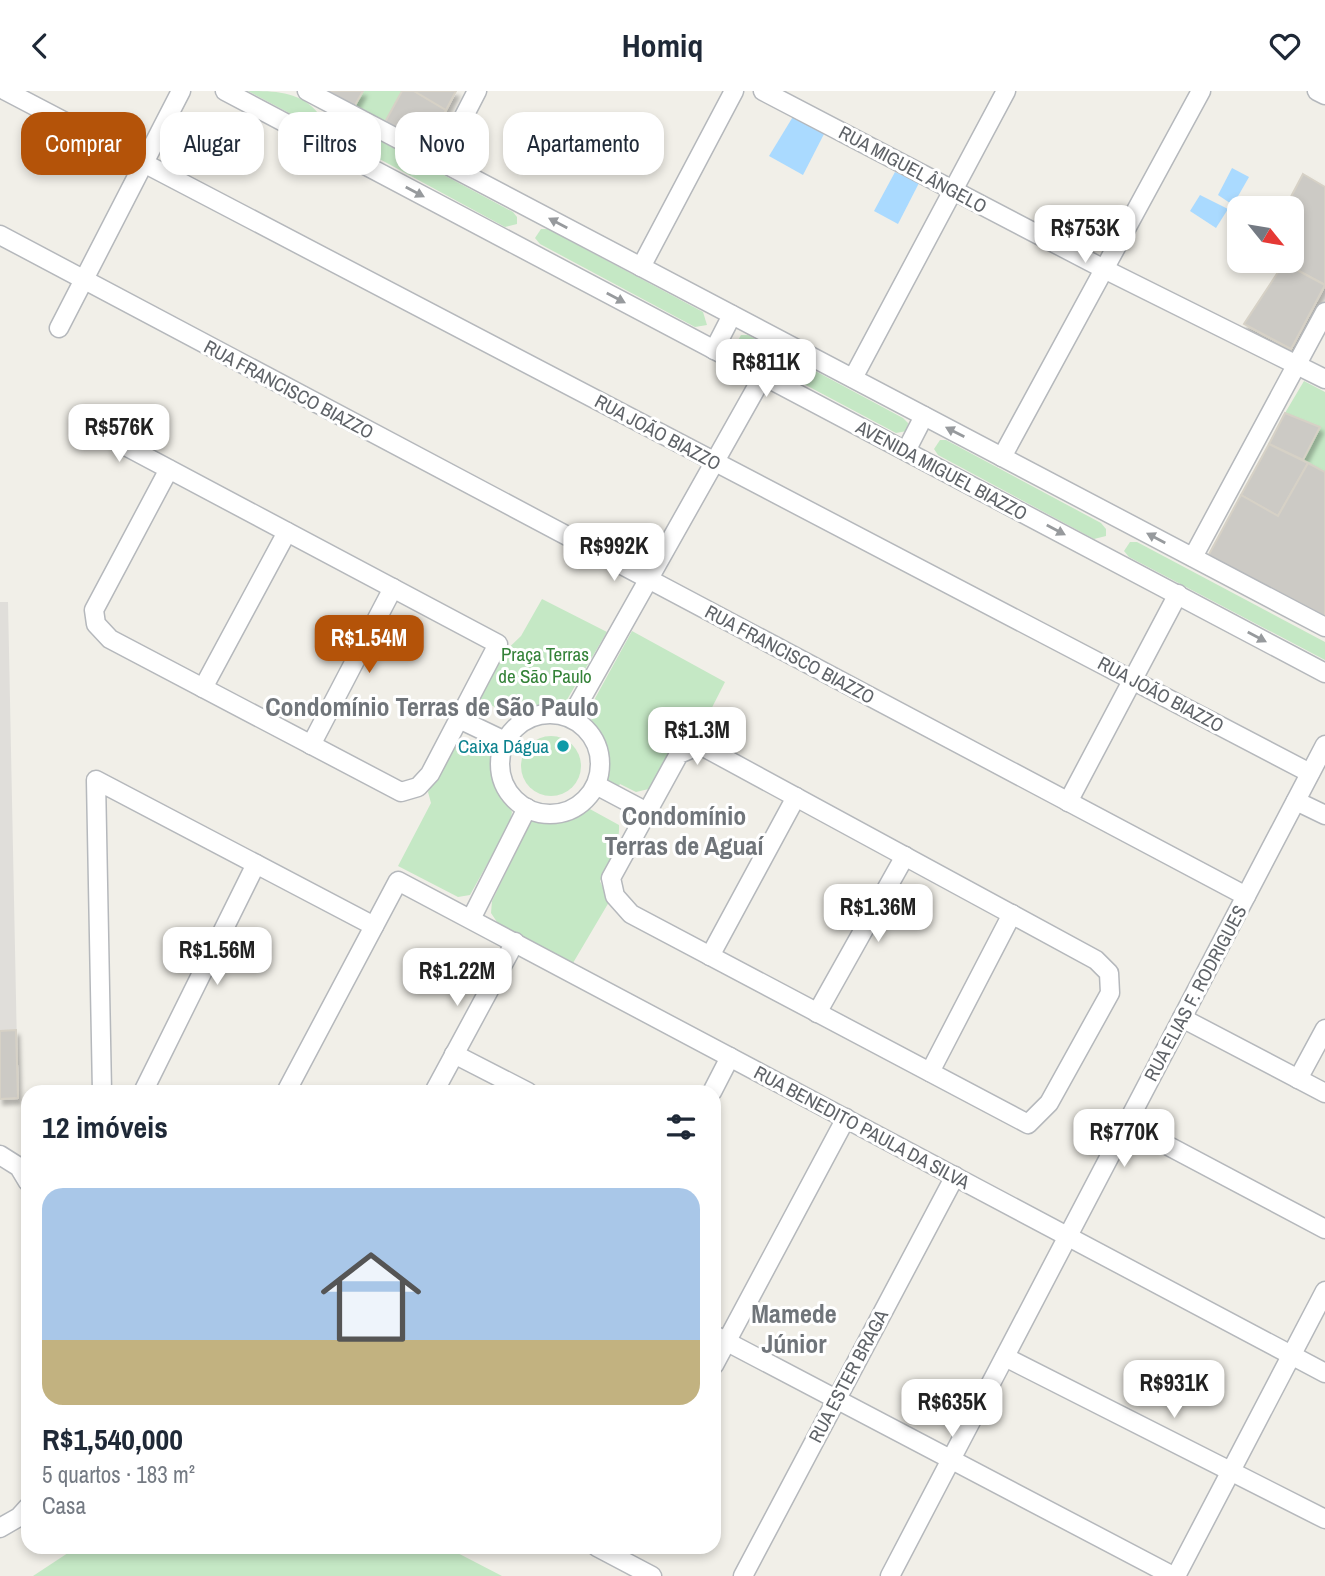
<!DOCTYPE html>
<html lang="pt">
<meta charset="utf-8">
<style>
:root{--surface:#fff;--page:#f6f6f7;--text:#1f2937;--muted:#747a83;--line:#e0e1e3;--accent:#b45309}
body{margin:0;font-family:"Archivo Narrow",sans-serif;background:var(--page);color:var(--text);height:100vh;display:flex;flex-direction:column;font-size:26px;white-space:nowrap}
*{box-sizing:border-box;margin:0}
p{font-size:23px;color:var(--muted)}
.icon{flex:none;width:38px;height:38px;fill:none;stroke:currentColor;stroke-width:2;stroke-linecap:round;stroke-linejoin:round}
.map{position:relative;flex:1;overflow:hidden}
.panel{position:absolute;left:21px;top:994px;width:700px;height:469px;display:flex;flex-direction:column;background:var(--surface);border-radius:21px;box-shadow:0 4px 10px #0003}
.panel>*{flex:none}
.banner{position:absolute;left:21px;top:21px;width:700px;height:63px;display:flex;gap:14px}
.needle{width:46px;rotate:120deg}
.buttons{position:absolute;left:1227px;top:105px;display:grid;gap:14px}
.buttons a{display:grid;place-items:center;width:77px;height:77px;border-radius:14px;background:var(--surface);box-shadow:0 4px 10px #0003;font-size:35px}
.price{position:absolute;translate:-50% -60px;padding:0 16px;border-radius:14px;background:#fff;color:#222;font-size:23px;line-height:46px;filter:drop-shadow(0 2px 4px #0008)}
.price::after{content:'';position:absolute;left:50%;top:42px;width:21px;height:16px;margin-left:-10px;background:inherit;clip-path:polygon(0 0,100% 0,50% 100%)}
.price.current{background:var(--accent);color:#fff}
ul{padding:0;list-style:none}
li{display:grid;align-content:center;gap:14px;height:371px;padding:0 21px}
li+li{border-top:2px solid var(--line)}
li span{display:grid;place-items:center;height:217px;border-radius:21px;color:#555}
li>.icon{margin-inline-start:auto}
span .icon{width:126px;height:126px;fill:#fffc;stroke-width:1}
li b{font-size:30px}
h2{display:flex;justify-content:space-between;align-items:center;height:84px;padding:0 21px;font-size:30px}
.pill{padding:0 24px;border-radius:21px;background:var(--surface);box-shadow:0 4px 10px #0003;font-size:24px;line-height:63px}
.pill.current{background:var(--accent);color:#fff}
header{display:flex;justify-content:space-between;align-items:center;height:91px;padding:0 21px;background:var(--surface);font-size:32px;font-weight:700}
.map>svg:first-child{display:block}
.industrial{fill:#e0deda}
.green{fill:#c5e8c5}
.water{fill:#aadaff}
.building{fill:#cccac5;stroke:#d6d1c6;stroke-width:2;filter:url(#shadow)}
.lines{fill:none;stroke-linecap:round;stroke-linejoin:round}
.minor-casing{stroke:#b5b8bc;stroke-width:21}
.minor{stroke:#fff;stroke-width:18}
.oneway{fill:#979a9d}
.culture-dot{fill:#0f9aa8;stroke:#fff;stroke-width:2.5}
.labels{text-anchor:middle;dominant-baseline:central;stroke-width:6;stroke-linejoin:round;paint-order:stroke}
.street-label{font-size:19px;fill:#5f6368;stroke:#fff}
.park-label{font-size:19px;fill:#348238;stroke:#fff}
.culture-label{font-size:19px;fill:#0d838f;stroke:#fff;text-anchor:end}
.district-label{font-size:26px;font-weight:bold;fill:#70757a;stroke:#fff}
</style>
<header><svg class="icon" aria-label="back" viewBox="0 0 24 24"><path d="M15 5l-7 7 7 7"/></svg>Homiq<svg class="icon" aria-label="heart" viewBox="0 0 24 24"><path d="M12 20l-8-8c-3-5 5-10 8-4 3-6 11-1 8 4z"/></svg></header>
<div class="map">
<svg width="1325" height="1485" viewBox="0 0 1325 1485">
<defs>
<filter id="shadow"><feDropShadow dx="3" dy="5.5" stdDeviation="2" flood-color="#0004"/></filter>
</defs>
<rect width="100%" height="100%" fill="#f1efe8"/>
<!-- industrial -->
<path class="industrial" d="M0,511H8L18,1007L0,1008Z"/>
<!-- green -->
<g class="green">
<path d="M248,0C274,0 300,0 318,22V29L306,31Z"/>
<path d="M363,0H402L385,31L354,16Z"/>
<path d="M351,38H358L513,121L517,126V133L505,136L350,52L345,46Z"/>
<path d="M541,138H548L703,221L707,234L695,236L540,153L535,147Z"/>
<path d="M741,244H748L903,327L908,332L907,340L896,342L740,259L736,253Z"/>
<path d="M1304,290L1325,301V381L1303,369L1320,336L1285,322Z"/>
<path d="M940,349H946L1101,432L1106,438V445L1094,448L938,364L934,358Z"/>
<path d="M1130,451H1137L1325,551V569L1129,466L1124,460Z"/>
<path d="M542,508L607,541L565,612L537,614L515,628L479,607L500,565L521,545Z"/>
<path d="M632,540L725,591L698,644C672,652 665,674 653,697L636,701L620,693L617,698L603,690C614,664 602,644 587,622Z"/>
<circle cx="551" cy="675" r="30"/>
<path d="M460,646L491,665L503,704L512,721L510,732L470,804L458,806L398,775L431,712L428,701Z"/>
<path d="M588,717L619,734C620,755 610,772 600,790L609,811L573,872L499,834L491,822L492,810L531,730L555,733Z"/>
<path d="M77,1456H446L502,1485H33Z"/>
</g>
<!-- water -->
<g class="water">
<path d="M794,24L824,43L803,84L769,65Z"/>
<path d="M1232,77L1249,86L1233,114L1218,104Z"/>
<path d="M895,81L919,92L898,133L874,120Z"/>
<path d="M1200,104L1228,118L1216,137L1190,120Z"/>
</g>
<!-- building -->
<g class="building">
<path d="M328,0H363L354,16Z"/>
<path d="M402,0H414L446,19L432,46L417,49L385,31Z"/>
<path d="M414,0H456L446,19Z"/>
<path d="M1303,83L1325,96V194L1280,170H1292V117H1285Z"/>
<path d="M1284,172L1325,194L1291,258L1244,233Z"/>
<path d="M1285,322L1320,336L1303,369L1269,353Z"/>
<path d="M1269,353L1308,372L1278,425L1241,404Z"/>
<path d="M1308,372L1325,381V528L1207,467L1241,404L1278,425Z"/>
<path d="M16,939L18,1007L0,1008V940Z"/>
</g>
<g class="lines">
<defs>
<g id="minor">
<path d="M6,0L1310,682"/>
<path d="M225,0L1325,582"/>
<path d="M307,0L1325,536"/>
<path d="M763,0L1104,178L1325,288"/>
<path d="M1317,0L1325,4"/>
<path d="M331,56L350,23"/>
<path d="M441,70L477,0"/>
<path d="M0,144L1246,805"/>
<path d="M641,176L734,0"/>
<path d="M59,237L181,0"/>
<path d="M714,259L732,224"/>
<path d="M853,287L1006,0"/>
<path d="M86,334C224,407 361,480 498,553L430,683L418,696L401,701L110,548L96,533L94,519L169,378"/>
<path d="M906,360L924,325"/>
<path d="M1002,366L1201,0"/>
<path d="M1193,466L1325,221"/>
<path d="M203,597L287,441"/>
<circle cx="550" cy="673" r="50"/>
<path d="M571,626L763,285"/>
<path d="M459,628L505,650"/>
<path d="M311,654L393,497"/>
<path d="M700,654L1096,869L1109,882L1110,902L1049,1012L1028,1033L631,823L615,805L611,787L679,663Z"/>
<path d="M596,694L647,721"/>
<path d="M1296,710L1325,724"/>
<path d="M1068,711L1178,503"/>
<path d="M471,828L527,717"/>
<path d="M710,865L796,706"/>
<path d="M817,922L905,765"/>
<path d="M1182,927L1325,1002"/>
<path d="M454,963L528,1001"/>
<path d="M930,981L1012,823"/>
<path d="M1298,988L1325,938"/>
<path d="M102,1001L96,689L374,835"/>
<path d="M143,1001L256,773"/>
<path d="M286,1001L398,790L1325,1282"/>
<path d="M434,1001L515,851"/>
<path d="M712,1001L730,966"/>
<path d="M1127,1033L1325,1138"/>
<path d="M0,1064L19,1076L28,1091"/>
<path d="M714,1244L1173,1485"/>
<path d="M1005,1266L1325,1428"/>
<path d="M714,1274L846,1027"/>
<path d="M0,1437L19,1426L28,1416"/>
<path d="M597,1456L652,1485"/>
<path d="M743,1485L955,1085"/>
<path d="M890,1485L1325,654"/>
<path d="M1176,1485L1325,1200"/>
</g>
</defs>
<!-- minor casing -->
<use href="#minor" class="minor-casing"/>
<!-- minor -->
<use href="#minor" class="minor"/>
</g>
<!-- one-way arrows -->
<defs><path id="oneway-solid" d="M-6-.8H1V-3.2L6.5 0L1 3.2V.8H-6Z" transform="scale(1.75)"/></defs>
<g class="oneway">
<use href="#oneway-solid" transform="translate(415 101) rotate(28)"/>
<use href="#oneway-solid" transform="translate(558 132) rotate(-152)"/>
<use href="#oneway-solid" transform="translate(616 207) rotate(28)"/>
<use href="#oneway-solid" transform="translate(955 341) rotate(-153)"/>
<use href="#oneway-solid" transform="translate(1056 439) rotate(28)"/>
<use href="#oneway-solid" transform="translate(1156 447) rotate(-152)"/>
<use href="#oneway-solid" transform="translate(1257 546) rotate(28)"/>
</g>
<!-- markers -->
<circle class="culture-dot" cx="563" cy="655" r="7"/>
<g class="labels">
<!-- street labels -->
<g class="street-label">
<text transform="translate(913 78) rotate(28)">RUA MIGUEL ÂNGELO</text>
<text transform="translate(289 298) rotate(28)">RUA FRANCISCO BIAZZO</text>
<text transform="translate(658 341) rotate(28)">RUA JOÃO BIAZZO</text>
<text transform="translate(942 379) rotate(28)">AVENIDA MIGUEL BIAZZO</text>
<text transform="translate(790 563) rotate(28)">RUA FRANCISCO BIAZZO</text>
<text transform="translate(1161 603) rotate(28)">RUA JOÃO BIAZZO</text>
<text transform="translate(1195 902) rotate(-62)">RUA ELIAS F. RODRIGUES</text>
<text transform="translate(862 1036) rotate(28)">RUA BENEDITO PAULA DA SILVA</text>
<text transform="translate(848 1285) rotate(-62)">RUA ESTER BRAGA</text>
</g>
<!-- park labels -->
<g class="park-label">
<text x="545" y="563">Praça Terras<tspan x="545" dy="22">de São Paulo</tspan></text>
</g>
<!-- culture labels -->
<g class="culture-label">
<text x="549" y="655">Caixa Dágua</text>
</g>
<!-- district labels -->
<g class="district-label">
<text x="432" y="615">Condomínio Terras de São Paulo</text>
<text x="684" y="724">Condomínio<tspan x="684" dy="30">Terras de Aguaí</tspan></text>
<text x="794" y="1222">Mamede<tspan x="794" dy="30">Júnior</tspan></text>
</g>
</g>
</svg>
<div class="buttons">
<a><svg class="needle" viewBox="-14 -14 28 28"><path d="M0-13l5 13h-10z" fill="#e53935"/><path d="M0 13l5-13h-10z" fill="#747a83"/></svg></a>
</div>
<b class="price" style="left:1085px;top:174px">R$753K</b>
<b class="price" style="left:766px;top:308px">R$811K</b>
<b class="price" style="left:119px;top:373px">R$576K</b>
<b class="price" style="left:614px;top:492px">R$992K</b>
<b class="price current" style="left:369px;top:584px">R$1.54M</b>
<b class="price" style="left:697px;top:676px">R$1.3M</b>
<b class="price" style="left:878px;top:853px">R$1.36M</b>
<b class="price" style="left:217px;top:896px">R$1.56M</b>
<b class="price" style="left:457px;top:917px">R$1.22M</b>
<b class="price" style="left:1124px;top:1078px">R$770K</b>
<b class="price" style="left:1174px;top:1329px">R$931K</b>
<b class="price" style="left:952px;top:1348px">R$635K</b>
<div class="banner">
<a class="pill current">Comprar</a>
<a class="pill">Alugar</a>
<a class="pill">Filtros</a>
<a class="pill">Novo</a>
<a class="pill">Apartamento</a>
</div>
<section class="panel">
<h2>12 imóveis<svg class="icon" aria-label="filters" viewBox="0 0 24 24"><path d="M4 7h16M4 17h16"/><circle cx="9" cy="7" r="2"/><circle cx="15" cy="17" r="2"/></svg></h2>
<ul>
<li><span style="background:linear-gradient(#a9c7e8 70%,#c2b280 0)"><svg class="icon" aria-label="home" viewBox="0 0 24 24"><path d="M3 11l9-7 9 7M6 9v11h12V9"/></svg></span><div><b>R$1,540,000</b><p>5 quartos · 183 m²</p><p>Casa</p></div></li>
</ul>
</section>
</div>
